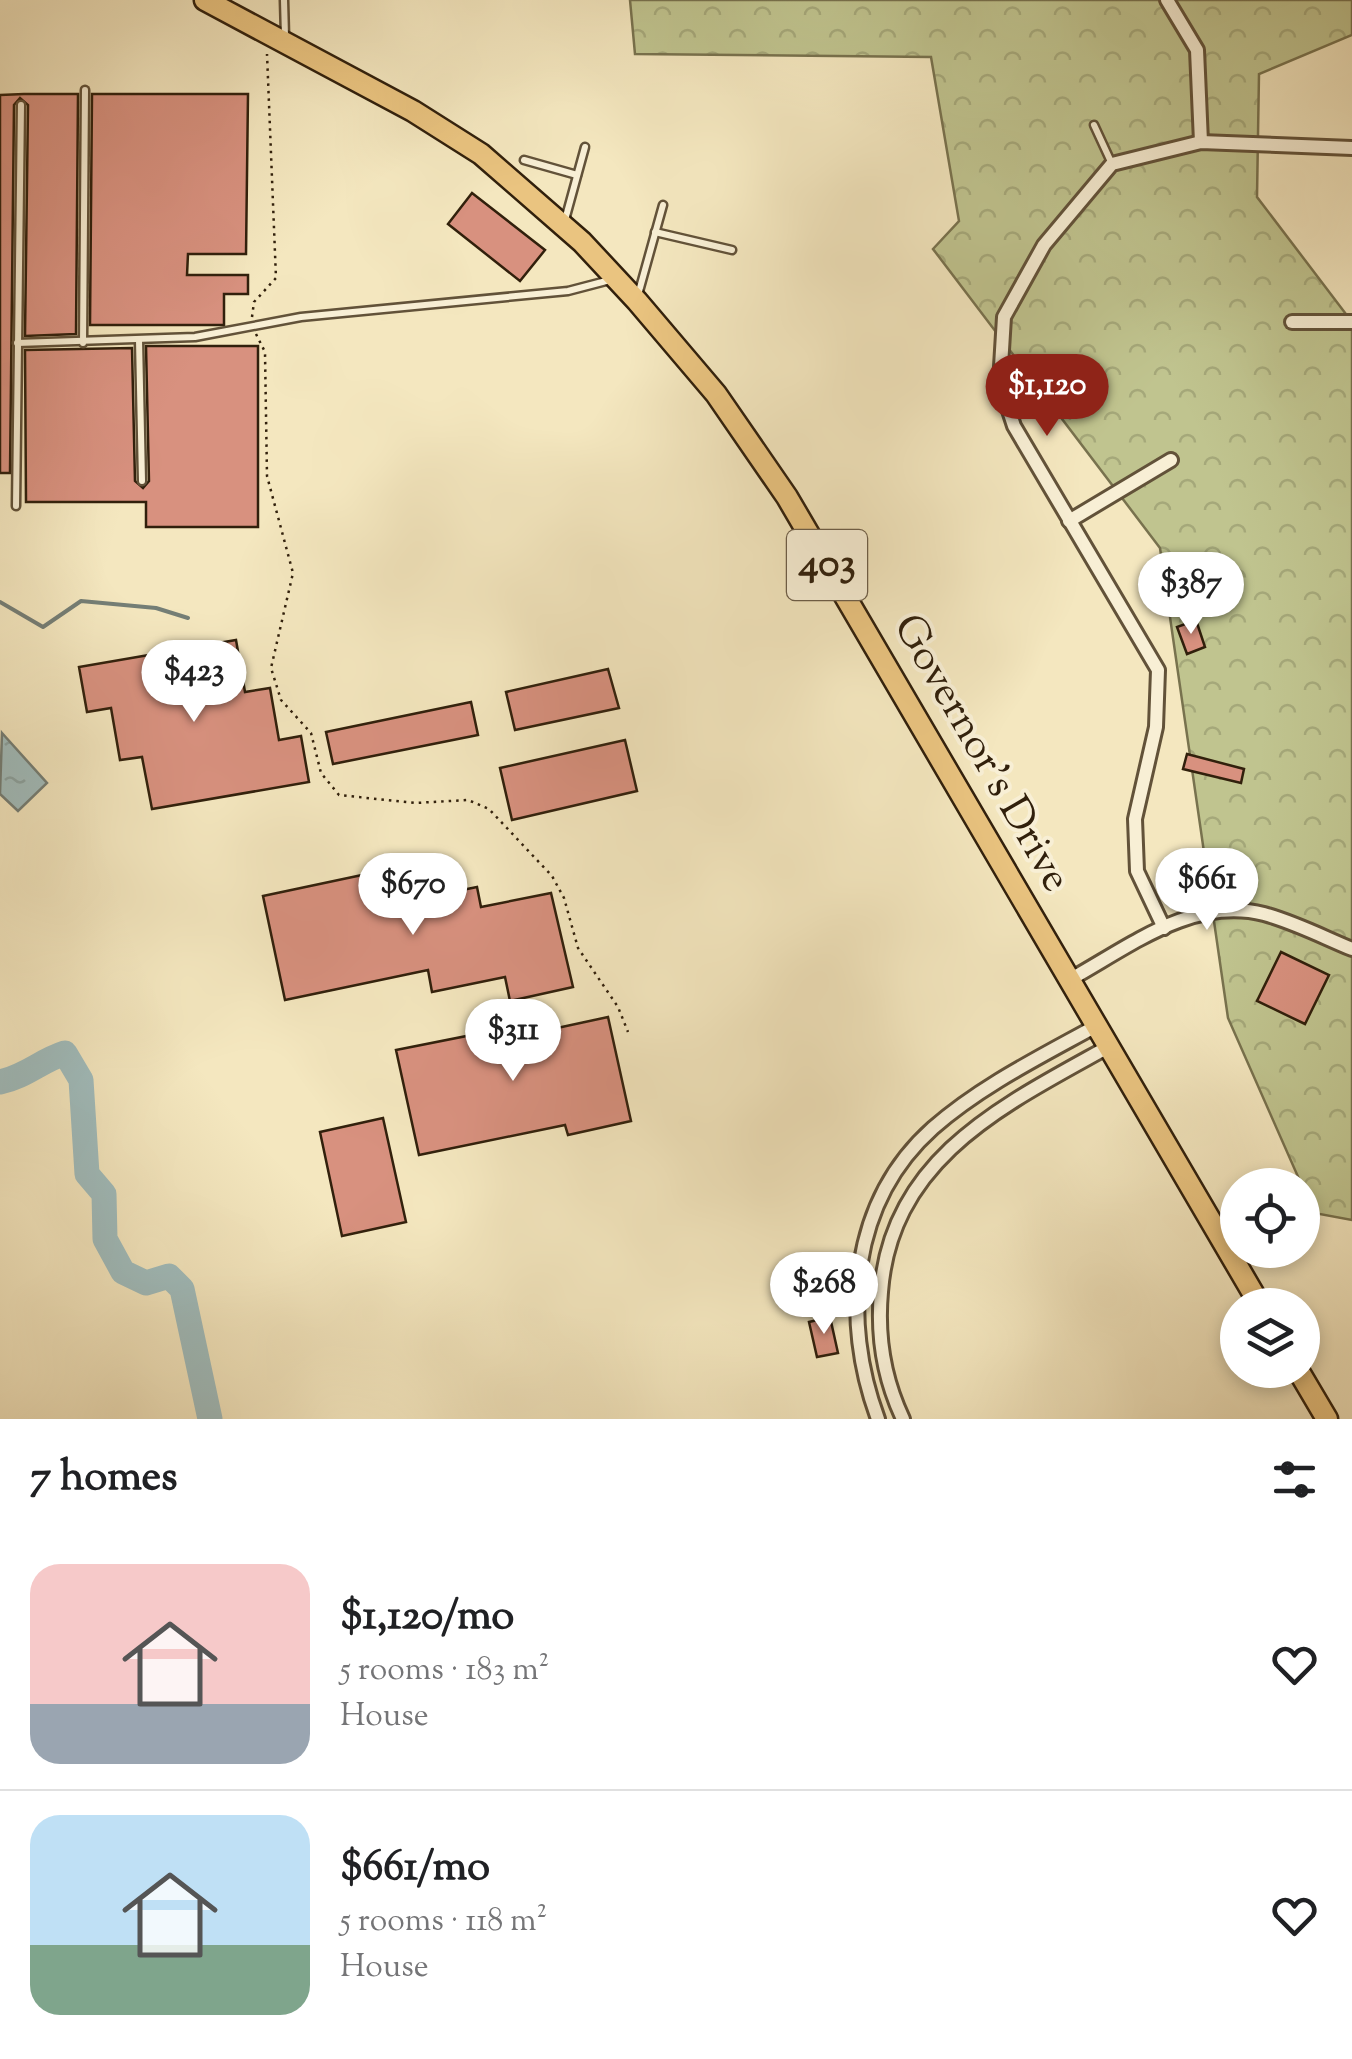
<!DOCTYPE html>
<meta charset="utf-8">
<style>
:root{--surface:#fff;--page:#f2f2f2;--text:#202124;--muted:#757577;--line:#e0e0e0;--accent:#8f2418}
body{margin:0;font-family:"Sorts Mill Goudy",serif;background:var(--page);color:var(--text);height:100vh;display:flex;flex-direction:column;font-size:38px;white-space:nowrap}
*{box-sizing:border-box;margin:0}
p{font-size:32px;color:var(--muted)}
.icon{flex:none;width:55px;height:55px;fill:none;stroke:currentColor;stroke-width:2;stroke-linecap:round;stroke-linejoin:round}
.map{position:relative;height:1419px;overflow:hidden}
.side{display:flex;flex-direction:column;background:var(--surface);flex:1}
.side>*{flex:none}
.fabs{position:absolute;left:1220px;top:1168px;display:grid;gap:20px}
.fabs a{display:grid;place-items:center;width:100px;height:100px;border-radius:50%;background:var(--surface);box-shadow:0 5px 15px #0003;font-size:50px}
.price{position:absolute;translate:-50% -85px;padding:0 22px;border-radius:35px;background:#fff;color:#222;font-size:32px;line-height:65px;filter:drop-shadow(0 2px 5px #0008)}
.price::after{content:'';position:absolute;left:50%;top:60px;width:30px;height:22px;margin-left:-15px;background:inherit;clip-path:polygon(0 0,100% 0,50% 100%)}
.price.active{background:var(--accent);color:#fff}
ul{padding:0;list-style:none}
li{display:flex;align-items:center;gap:30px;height:250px;padding:0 30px}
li+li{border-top:2px solid var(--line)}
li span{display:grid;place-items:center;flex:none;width:280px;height:200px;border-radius:30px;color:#555}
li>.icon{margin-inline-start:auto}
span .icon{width:120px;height:120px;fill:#fffc;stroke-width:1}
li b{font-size:42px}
h2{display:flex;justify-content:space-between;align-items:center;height:120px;padding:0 30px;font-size:42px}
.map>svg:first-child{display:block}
.forest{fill:url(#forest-crowns);stroke:#78724e;stroke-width:2.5}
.water{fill:url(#water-ripples);stroke:#747e76;stroke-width:2.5}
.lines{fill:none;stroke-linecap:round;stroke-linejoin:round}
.stream{stroke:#747e76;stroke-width:4}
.river{stroke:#a1bdbd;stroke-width:25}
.building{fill:#d8917f;stroke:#31200c;stroke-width:2.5}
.service-casing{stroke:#625239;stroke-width:11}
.minor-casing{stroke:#625239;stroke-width:18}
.primary-casing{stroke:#31200c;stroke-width:25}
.path{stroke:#31200c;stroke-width:2.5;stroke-dasharray:2.5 5;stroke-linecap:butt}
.service{stroke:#f8efd5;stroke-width:6}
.minor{stroke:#f8efd5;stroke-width:12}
.primary{stroke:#eac480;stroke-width:20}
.labels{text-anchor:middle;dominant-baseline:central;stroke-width:8;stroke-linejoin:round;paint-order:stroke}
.shield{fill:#f8efd5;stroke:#6d5e48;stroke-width:2.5}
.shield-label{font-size:40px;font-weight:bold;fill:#31200c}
.street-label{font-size:42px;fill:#31200c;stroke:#f8efd5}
</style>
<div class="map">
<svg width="1352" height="1419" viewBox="0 0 1352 1419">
<defs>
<pattern id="forest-crowns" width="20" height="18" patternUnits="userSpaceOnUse" patternTransform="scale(2.5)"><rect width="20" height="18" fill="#c0c48f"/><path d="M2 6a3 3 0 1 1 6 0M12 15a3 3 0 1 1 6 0" fill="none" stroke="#a5a87a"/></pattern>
<pattern id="water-ripples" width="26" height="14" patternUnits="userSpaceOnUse" patternTransform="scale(2.5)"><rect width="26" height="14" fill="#a1bdbd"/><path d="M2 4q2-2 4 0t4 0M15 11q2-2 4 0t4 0" fill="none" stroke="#8ba2a1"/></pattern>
</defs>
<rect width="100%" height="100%" fill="#f4e7bf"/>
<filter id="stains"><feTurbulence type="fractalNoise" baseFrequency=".002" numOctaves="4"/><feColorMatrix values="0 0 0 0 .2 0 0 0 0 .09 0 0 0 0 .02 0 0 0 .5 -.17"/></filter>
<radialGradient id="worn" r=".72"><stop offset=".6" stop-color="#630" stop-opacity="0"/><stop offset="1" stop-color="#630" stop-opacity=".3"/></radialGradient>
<!-- forest -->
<path class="forest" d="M630,0H1352V35L1259,74L1257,197L1352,322V1220L1314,1213L1228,1018L1160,548L933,249L959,221L931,57L635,54Z"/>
<!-- water -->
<path class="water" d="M2,733L47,783L18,811L0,794Z"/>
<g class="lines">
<!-- stream -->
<path class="stream" d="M0,602L43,627L81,601L156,608L188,618"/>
<!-- river -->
<path class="river" d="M0,1082C27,1076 40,1061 65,1053L81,1080L87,1174L104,1194L105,1239L123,1272L146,1283L169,1276L182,1289L210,1419"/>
</g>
<!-- building -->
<g class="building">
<path d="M24,94H78L76,334L25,336L28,105L20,98L14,105L10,473H0V95Z"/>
<path d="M92,94H248L246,254H188L187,275H248V294H224V325H90Z"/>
<path d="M472,193L545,250L520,281L448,224Z"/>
<path d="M146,346H258V527H146V502H26L25,350L132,348L135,481L143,488L149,481Z"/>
<path d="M1196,620L1205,647L1187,654L1177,627Z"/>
<path d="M236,640L245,692L270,688L279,740L301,736L309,782L152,809L142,757L120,760L111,708L87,712L79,667Z"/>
<path d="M608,669L619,708L515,730L506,692Z"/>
<path d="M471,702L478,735L333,764L326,732Z"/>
<path d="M625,740L637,791L512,820L500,768Z"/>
<path d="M1187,754L1244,769L1241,783L1183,769Z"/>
<path d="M395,868L403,902L477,887L481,907L551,893L573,987L510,1001L505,977L432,992L428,970L285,1000L263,896Z"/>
<path d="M1281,952L1329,975L1305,1024L1257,1001Z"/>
<path d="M608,1017L631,1121L568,1135L565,1125L419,1155L396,1050L532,1023L534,1033Z"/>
<path d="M383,1118L406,1222L342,1236L320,1132Z"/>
<path d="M830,1317L838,1353L817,1357L809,1322Z"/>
</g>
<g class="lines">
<defs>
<g id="service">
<path d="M284,0L285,36"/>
<path d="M1094,125L1112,164"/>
<path d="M524,160L577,175"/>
<path d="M565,220L585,147"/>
<path d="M655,232L732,250"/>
<path d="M638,295L663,205"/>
<path d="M139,340L142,481"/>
<path d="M17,343L195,337L301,317L568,291L610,280"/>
<path d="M83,343L85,90"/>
<path d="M16,506L21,105"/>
</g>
<g id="minor">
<path d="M1167,0L1197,50L1201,142"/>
<path d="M1292,322H1352"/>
<path d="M1069,521L1171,460"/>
<path d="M1164,928L1137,871L1135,819L1156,727L1158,670L1014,426L1000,383L1004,317L1044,245L1112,164L1201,142L1352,148"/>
<path d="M1069,980C1129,947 1192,896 1264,914C1294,922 1323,937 1352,949"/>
<path d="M878,1419C841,1320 850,1202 933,1128C981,1086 1040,1057 1096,1026"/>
<path d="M903,1419C884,1379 877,1336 881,1292C891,1158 1004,1105 1108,1047"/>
</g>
<g id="primary">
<path d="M205,0L413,111L481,154L582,242L637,301L716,394L787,497L1260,1305"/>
<path d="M1298,1370L1327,1419"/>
</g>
</defs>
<!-- service casing -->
<use href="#service" class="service-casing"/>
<!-- minor casing -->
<use href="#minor" class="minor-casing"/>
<!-- primary casing -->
<use href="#primary" class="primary-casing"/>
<!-- path -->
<g class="path">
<path d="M252,317L254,302L276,278L267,54"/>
<path d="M256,334L265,352L267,476L293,573L271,668L281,700L311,733L321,773L339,795L415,803L468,800L489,809L552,876L564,898L578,948L618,1007L628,1032"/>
</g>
<!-- service -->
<use href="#service" class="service"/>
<!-- minor -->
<use href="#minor" class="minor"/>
<!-- primary -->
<use href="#primary" class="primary"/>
</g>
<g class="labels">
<!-- shield labels -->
<rect class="shield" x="787" y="530" width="80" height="70" rx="8"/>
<g class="shield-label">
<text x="827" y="565">403</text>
</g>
<!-- street labels -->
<g class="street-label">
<text transform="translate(980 754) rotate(60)">Governor's Drive</text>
</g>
</g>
<rect width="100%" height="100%" filter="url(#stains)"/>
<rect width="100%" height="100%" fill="url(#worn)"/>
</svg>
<div class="fabs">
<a><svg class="icon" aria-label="locate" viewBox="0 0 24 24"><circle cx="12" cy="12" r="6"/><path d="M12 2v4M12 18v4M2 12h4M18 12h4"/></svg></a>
<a><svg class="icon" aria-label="layers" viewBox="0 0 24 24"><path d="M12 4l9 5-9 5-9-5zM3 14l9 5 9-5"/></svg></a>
</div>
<b class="price active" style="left:1047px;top:439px">$1,120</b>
<b class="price" style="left:1191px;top:637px">$387</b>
<b class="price" style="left:194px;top:725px">$423</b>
<b class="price" style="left:1207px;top:933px">$661</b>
<b class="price" style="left:413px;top:938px">$670</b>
<b class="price" style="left:513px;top:1084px">$311</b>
<b class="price" style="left:824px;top:1337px">$268</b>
</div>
<section class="side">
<h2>7 homes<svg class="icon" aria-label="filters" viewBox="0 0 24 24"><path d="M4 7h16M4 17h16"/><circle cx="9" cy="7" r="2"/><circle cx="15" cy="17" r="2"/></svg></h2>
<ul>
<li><span style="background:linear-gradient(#f6c9c9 70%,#9aa5b1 0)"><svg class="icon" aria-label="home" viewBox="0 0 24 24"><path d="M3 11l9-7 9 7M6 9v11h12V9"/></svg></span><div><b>$1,120/mo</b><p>5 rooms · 183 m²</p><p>House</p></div><svg class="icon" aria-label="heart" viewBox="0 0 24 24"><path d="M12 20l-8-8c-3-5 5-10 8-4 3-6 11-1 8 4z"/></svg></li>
<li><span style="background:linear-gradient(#bfe0f5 65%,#7fa58c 0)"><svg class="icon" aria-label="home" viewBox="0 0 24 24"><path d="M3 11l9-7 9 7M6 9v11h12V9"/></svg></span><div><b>$661/mo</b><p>5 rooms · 118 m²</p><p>House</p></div><svg class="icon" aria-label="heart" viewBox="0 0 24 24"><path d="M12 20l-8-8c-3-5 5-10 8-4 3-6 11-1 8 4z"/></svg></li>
</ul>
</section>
